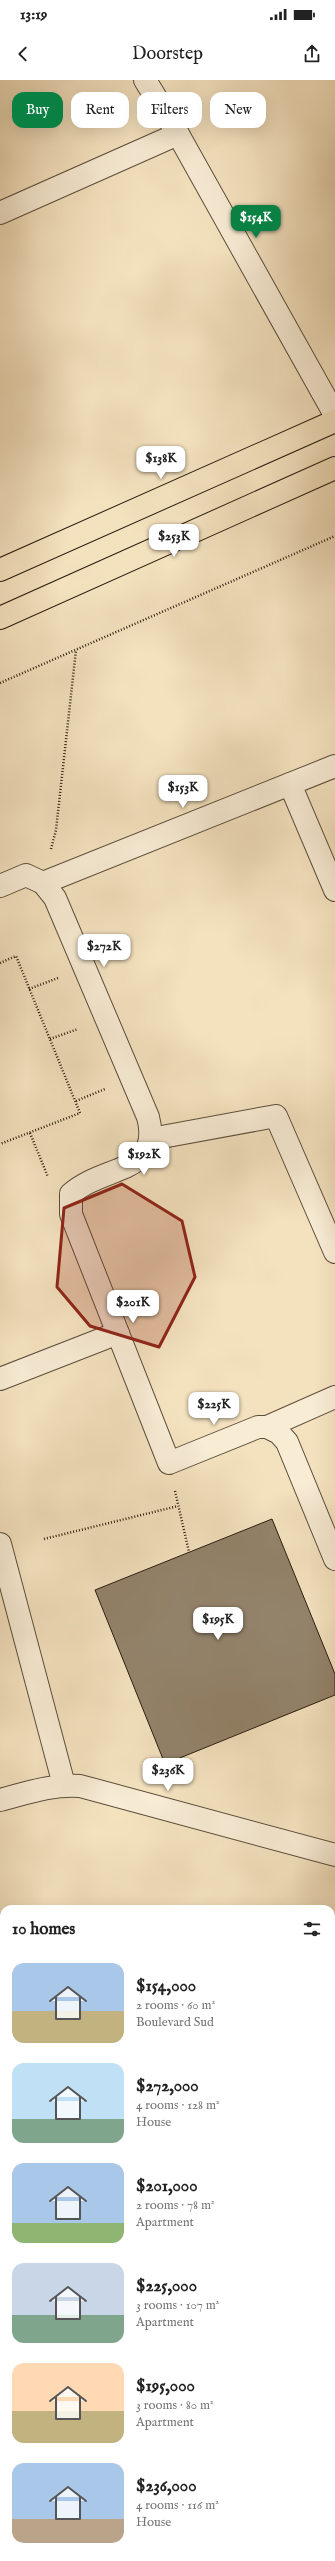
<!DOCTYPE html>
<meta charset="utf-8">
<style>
:root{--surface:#fff;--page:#f2f2f2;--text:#222;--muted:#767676;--accent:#0b8043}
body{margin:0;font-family:"IM FELL English",serif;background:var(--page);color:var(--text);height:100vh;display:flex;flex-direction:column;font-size:15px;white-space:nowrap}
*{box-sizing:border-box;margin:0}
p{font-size:13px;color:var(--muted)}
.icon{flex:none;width:22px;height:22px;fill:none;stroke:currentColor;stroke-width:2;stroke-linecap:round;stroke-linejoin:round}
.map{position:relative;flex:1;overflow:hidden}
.sheet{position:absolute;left:0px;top:1825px;width:335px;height:656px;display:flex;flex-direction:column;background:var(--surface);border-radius:12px 12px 0 0;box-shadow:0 4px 16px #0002}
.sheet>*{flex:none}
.top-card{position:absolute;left:12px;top:12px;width:311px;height:36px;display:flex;gap:8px}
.price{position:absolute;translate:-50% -34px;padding:0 9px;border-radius:8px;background:#fff;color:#222;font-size:13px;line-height:26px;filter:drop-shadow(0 1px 2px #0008)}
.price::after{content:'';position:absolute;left:50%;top:24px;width:12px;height:9px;margin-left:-6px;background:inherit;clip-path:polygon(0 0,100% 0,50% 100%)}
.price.selected{background:var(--accent);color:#fff}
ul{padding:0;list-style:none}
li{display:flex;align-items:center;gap:12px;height:100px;padding:0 12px}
li span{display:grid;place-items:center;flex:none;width:112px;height:80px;border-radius:12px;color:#555}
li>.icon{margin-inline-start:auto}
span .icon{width:48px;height:48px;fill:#fffc;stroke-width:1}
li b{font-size:17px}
h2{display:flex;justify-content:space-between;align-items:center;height:48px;padding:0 12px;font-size:17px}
.pill{padding:0 14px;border-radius:12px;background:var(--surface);box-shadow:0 4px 16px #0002;font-size:14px;line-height:36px}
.pill.selected{background:var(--accent);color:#fff}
.status{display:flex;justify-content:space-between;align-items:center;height:28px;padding:0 20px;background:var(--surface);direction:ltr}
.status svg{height:11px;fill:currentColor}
header{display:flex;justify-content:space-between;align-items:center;height:52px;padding:0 12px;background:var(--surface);font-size:18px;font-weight:600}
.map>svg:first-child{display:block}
.building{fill:#93836b;stroke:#2a1d0f}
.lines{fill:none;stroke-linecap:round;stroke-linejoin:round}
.minor-casing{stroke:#5c4e3b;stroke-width:24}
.major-casing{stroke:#2a1d0f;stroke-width:24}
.path{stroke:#2a1d0f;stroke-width:2.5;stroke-dasharray:1 2;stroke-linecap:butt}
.minor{stroke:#f8ecd5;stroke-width:22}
.major{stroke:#f4e2bf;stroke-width:22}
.marked{fill:#8f2418;fill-opacity:0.2;stroke:#8f2418;stroke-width:3;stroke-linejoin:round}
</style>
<div class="status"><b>13:19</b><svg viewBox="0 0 49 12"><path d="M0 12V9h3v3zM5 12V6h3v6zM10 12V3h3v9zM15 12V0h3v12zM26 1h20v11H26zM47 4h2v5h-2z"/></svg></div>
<header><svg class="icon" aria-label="back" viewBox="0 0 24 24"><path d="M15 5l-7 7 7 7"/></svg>Doorstep<svg class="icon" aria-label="share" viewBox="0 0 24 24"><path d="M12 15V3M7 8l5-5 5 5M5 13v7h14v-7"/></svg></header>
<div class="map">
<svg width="335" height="2481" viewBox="0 0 335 2481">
<rect width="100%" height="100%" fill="#f4e2bf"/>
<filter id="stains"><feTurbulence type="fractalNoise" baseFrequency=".005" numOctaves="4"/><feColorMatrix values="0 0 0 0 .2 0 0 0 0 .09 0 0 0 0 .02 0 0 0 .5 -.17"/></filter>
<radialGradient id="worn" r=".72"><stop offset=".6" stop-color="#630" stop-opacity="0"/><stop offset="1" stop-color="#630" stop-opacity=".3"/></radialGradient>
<!-- building -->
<g class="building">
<path d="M272,1439L335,1594V1615L165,1684L95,1510Z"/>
<path d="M331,2161L335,2162V2231L331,2230Z"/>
<path d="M4,2442V2467L0,2465V2453Z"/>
<path d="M331,2475L335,2476V2481H261L262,2477H331Z"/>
<path d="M34,2477H123L122,2481H45Z"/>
</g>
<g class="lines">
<defs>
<g id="minor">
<path d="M145,0L178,54L335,335"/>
<path d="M0,133L178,54"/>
<path d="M290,704L335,810"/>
<path d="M43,803L335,686"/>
<path d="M0,806L26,795L43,803L55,818L148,1037C163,1094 103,1085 71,1114V1134L169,1383L258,1347H267L335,1317"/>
<path d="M151,1059L276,1036L335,1172"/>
<path d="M0,1299L118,1253"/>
<path d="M267,1347L279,1353L287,1362L335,1479"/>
<path d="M0,1464L64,1705"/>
<path d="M0,1720C27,1713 52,1704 80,1706L335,1775"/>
<path d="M0,2031L4,2032"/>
<path d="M331,2109L335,2110"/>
<path d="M0,2345L4,2346"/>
<path d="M331,2426L335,2427"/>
</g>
<g id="major">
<path d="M0,490L335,341"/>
<path d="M0,538L335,388"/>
</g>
</defs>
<!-- minor casing -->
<use href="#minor" class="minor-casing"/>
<!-- major casing -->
<use href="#major" class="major-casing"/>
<!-- path -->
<g class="path">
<path d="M0,603L335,456"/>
<path d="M51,769L56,750L76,570"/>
<path d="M0,883L16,876L80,1033L0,1064"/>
<path d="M29,909L58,898"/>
<path d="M50,959L78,949"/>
<path d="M76,1021L105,1009"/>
<path d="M30,1053L48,1097"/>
<path d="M175,1411L189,1472"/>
<path d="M44,1459L178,1426"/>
</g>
<!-- minor -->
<use href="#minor" class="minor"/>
<!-- major -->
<use href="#major" class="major"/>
</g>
<!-- marked area -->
<path class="marked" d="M122,1104L182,1141L195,1197L159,1267L90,1246L57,1207L64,1128Z"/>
<rect width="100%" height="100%" filter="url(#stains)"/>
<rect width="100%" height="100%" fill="url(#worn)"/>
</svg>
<b class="price selected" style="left:256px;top:159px">$154K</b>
<b class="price" style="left:161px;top:400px">$138K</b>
<b class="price" style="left:174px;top:478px">$253K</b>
<b class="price" style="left:183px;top:729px">$153K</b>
<b class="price" style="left:104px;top:888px">$272K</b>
<b class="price" style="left:144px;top:1096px">$192K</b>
<b class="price" style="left:133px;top:1244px">$201K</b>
<b class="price" style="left:214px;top:1346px">$225K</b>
<b class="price" style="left:218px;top:1561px">$195K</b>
<b class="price" style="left:168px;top:1712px">$236K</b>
<div class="top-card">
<a class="pill selected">Buy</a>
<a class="pill">Rent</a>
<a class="pill">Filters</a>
<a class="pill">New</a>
</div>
<section class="sheet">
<h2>10 homes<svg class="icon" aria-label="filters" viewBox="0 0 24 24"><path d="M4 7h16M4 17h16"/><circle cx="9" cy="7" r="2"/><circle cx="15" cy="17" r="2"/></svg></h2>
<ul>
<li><span style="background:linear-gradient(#a9c7e8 60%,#c2b280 0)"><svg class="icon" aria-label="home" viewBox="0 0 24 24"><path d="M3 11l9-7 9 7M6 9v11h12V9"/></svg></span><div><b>$154,000</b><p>2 rooms · 60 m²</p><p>Boulevard Sud</p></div></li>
<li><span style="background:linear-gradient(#bfe0f5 70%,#7fa58c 0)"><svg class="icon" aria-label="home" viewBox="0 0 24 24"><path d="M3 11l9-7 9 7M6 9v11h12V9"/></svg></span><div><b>$272,000</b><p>4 rooms · 128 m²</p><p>House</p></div></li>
<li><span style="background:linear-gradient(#a9c7e8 75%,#8fb573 0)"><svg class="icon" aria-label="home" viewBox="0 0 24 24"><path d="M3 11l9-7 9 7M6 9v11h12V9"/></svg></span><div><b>$201,000</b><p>2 rooms · 78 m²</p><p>Apartment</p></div></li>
<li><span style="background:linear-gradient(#c9d6e8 65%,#7fa58c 0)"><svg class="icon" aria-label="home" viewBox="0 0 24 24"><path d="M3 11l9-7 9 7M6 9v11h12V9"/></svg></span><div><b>$225,000</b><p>3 rooms · 107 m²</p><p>Apartment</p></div></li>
<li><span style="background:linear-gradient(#ffd9b3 60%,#c2b280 0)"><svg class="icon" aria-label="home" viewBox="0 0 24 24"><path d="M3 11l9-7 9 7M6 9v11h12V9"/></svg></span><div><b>$195,000</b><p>3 rooms · 80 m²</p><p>Apartment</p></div></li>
<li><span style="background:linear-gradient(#a9c7e8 70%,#b9a48a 0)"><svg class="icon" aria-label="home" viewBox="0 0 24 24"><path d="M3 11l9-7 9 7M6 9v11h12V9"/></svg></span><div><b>$236,000</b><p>4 rooms · 116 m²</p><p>House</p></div></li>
</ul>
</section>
</div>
